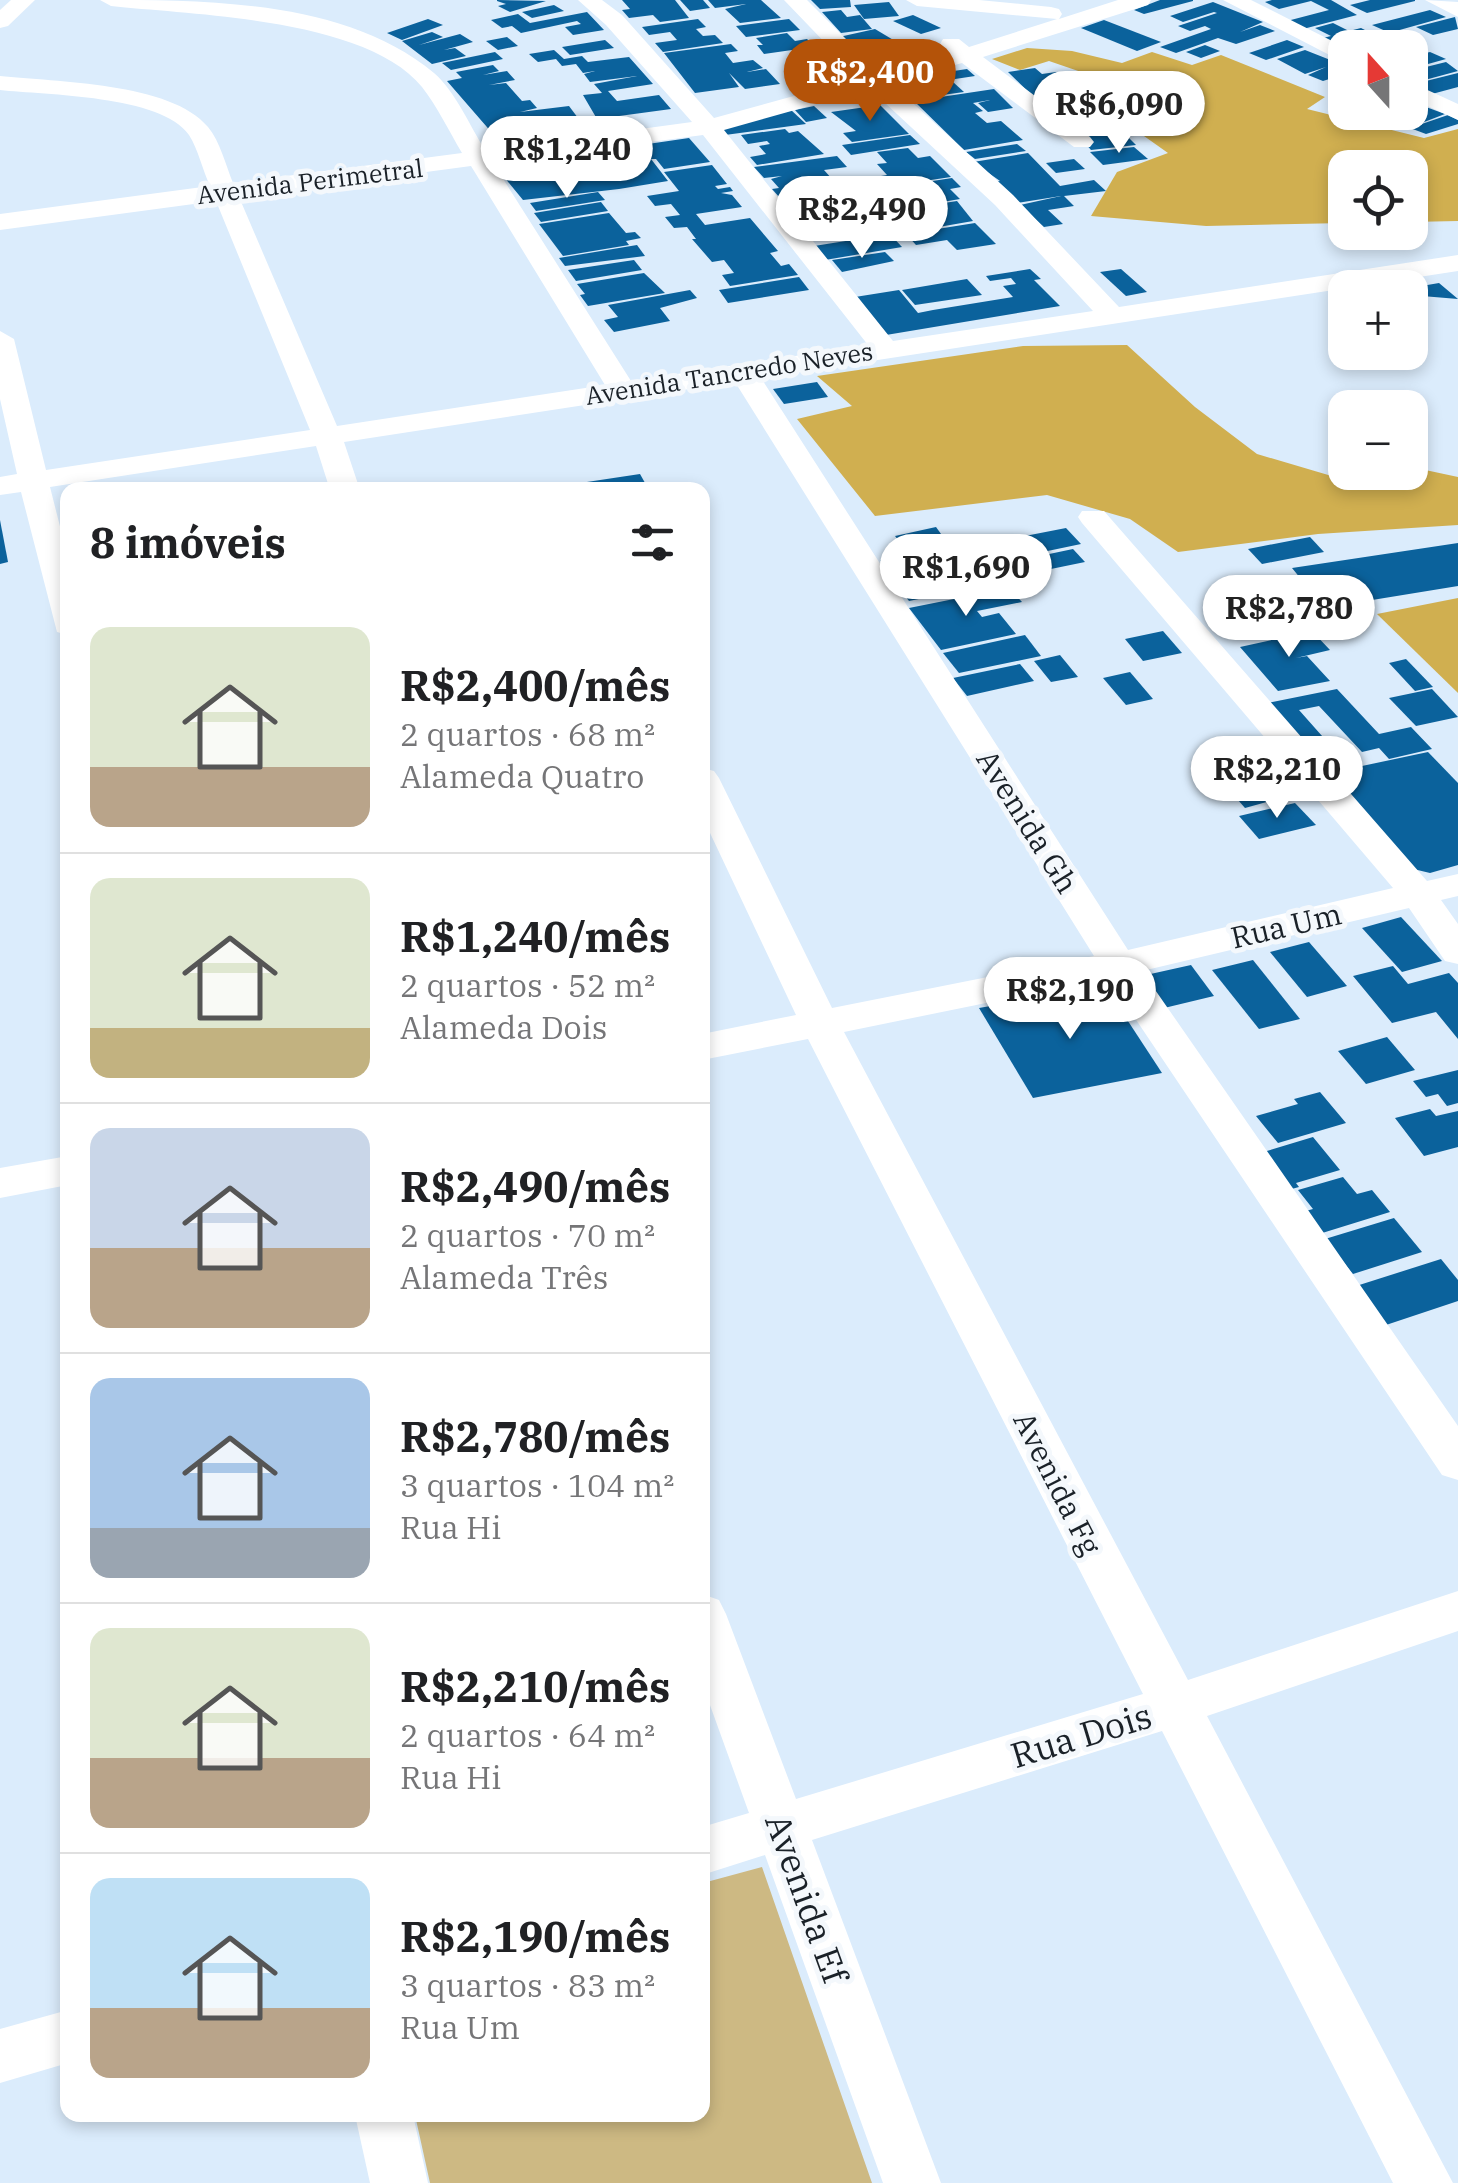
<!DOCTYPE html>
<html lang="pt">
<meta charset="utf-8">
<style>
:root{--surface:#fff;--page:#f2f2f2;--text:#202124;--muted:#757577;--line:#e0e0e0;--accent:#b45309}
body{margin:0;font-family:"IBM Plex Serif",serif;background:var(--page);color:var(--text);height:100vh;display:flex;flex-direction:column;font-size:38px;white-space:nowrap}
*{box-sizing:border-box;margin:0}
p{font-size:32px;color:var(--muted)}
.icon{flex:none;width:55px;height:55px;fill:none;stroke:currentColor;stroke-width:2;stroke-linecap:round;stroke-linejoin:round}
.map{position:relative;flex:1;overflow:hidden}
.sheet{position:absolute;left:60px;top:482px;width:650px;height:1640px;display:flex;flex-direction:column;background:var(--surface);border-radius:20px;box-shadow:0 5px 15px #0003}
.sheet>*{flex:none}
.needle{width:65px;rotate:339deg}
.tools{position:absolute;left:1328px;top:30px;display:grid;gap:20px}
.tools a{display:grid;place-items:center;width:100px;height:100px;border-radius:20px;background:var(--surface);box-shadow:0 5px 15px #0003;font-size:50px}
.price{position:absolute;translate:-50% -85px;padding:0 22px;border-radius:35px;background:#fff;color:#222;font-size:32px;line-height:65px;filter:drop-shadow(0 2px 5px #0008)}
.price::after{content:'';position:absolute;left:50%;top:60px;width:30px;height:22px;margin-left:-15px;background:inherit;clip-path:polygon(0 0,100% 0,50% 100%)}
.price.current{background:var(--accent);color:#fff}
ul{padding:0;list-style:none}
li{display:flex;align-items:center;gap:30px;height:250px;padding:0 30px}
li+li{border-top:2px solid var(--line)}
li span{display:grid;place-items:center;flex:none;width:280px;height:200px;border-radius:20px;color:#555}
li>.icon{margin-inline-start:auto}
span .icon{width:120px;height:120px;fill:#fffc;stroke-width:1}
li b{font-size:42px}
h2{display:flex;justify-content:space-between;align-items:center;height:120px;padding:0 30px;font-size:42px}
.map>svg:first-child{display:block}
.green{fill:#cdb983}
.forest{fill:#d0af50}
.building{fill:#0b629c}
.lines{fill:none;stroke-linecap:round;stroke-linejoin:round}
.minor{fill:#fff;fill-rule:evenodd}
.labels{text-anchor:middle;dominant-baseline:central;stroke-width:10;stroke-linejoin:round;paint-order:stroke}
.far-street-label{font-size:25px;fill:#1a2128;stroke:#f4f8fc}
.street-label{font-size:30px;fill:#1a2128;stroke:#f4f8fc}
.near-street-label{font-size:35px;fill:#1a2128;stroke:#f4f8fc}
</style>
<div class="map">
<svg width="1458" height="2183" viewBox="0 0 1458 2183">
<rect width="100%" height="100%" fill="#dbecfc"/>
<!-- green -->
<path class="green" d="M762,1867L872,2183H430L415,2115H702L703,1883Z"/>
<!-- forest -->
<g class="forest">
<path d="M1027,48L1072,51L1122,63L1152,52L1192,65L1221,55L1325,97L1307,109L1424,138L1458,129V221L1410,222V168H1345V223L1206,226L1091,216L1117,172L1168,153L1127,124L1142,117L1092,91L1087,74L1049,61L1020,70L992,59Z"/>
<path d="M1127,345L1195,407L1257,454L1335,477L1410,472V469L1416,468L1458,477V525L1318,534L1178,552L1130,519L1047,495L875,516L797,419L852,406L817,376L1023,346Z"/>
<path d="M1458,598V693L1377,614Z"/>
</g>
<!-- building -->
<g class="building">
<path d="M622,0H675L689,18L660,22L653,15L629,18L622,10L630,9Z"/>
<path d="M680,0H703L710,8L690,11Z"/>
<path d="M708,0H761L781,18L740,23L725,9L746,4L715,8Z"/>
<path d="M811,0H850L851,7L820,9Z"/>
<path d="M1160,0H1193V1L1144,14L1134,10Z"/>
<path d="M1272,0H1331L1357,15L1303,29L1287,21L1329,10L1311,1L1279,9L1265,2Z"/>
<path d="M1370,0H1415V1L1367,13L1350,5Z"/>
<path d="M497,1V0L546,1L510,12L498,6L506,4Z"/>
<path d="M889,2L899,16L864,19L854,5Z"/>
<path d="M1213,2L1263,22L1240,32L1260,25L1275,31L1236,44L1218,38L1176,53L1160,47L1211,29L1205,26L1190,31L1178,26L1217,13L1214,12L1183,22L1170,16Z"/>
<path d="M554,5L564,11L532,18L522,12Z"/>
<path d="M841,10L847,17L860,15L872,29L841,33L822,12Z"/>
<path d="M1430,10L1446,17L1396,31L1411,38L1394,42L1405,48L1336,47L1390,33L1372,25Z"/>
<path d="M587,12L604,30L573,35L565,27L581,24L577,21L521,33L512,26L502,28L491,20L518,14L530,23Z"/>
<path d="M913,15L941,28L921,34L893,21Z"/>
<path d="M1455,17L1458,29L1433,35L1416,27Z"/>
<path d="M428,19L443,25L402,40L387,33Z"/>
<path d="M698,19L706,27L696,29L703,36L715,35L723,43L663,52L655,43L677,40L670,32L649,35L642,27Z"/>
<path d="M789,19L800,30L746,37L736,26Z"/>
<path d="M1104,20L1161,42L1137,51L1081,28Z"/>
<path d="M1333,23L1349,31L1361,28L1375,35L1333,46L1319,39L1331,36L1315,28Z"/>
<path d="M875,29L900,44L864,52L839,37Z"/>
<path d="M432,32L443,37L419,45L460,34L473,42L444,50L455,48L466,56L432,64L402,41Z"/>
<path d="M787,33L795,41L807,39L822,54L802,58L792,50L764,54L757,45H763L756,38Z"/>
<path d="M507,37L518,46L498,50L486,41Z"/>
<path d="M605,40L614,48L570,55L562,47Z"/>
<path d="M1287,40L1304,47L1266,60L1249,53Z"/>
<path d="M731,44L738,51L725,53L733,63L753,60L763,68L747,72L766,69L780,84L745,89L729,73L739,87L695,93L664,53Z"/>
<path d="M1205,45L1220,51L1201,58L1186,52Z"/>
<path d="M554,50L564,59L582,56L588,62L629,57L653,84L608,91L617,101L659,95L671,109L597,119L583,95L602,93L594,84L637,76L590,82L584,74L595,71L583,73L576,64L562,66L556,59L538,62L529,54Z"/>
<path d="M1305,50L1338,63L1330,66L1345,74L1323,81L1308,75L1326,67L1305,74L1277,59Z"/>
<path d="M495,52L503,59L451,70L442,63Z"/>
<path d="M1430,52L1446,59L1410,69V57Z"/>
<path d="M818,57L834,70L808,75L798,66L804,65L798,60Z"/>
<path d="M1446,62L1458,71L1410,84V71Z"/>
<path d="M493,65L499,71L483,75L507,71L515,80L489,85L506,83L522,101L530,100L537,108L520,112L569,106L581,122L493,134L447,81L462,78L456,72Z"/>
<path d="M1035,68L1042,74L1056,72L1074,90L1080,89L1092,99L1043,106L1008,72Z"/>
<path d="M967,69L975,76L902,87L894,80Z"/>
<path d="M1458,73V87L1432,94L1414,84Z"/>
<path d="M953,82L964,92L913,99L902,89Z"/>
<path d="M994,89L1013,108L988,112L978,103L990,100L973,103L983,111L975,113L987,123L1001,121L1023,140L964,150L914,101Z"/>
<path d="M880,105L909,134L852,142L843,133L856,131L831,112Z"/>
<path d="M814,106L827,118L806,122L795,110Z"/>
<path d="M1114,107L1124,117L1105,119L1117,131L1081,135L1070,125L1092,122L1078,121L1070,113Z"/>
<path d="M1426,107L1445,114L1419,124L1400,116Z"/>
<path d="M790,109L806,124L725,135L719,129Z"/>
<path d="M1448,115L1458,120V124L1426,134L1410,128Z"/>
<path d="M785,129L789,133L798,131L824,154L757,165L750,157L766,154L759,146L770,144L767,141L748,144L741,135Z"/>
<path d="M1124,133L1136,145L1091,150L1080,137Z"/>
<path d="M910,135L920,144L851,155L842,145Z"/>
<path d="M689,138L710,162L664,169L656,159H651L668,181L619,189L523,200L495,166L643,148L641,145Z"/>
<path d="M1017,144L1026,151L975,159L966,152Z"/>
<path d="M1134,147L1148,159L1103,165L1090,152Z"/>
<path d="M908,148L918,158L930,156L951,177L884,187L875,177L887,175L877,164L887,163L877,152Z"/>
<path d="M1028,153L1060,186L1094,180L1106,191L1064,196L1074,206L1048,210L1063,224L1044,227L1020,205L1061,196L1017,203L995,182L1000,181L973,162Z"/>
<path d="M837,156L847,167L824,170L832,179L799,185L872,176L887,197L855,202L864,211L834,216L826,207L783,214L774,202L865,188L780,198L772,189L779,188L771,179L782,176L764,178L754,167Z"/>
<path d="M1074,159L1085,169L1056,173L1046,163Z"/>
<path d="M712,165L727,184L715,186L718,189L730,187L733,191L721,193L732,195L742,207L696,214L705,225L750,218L778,251L770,253L781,266L789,264L798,275L730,286L722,275L734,273L724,260L712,262L692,239H696L687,227L674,228L665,217L680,215L671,204L655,206L647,196L679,191L664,172Z"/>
<path d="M952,178L961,187L950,189L960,199L907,208L887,188Z"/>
<path d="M598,192L605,200L536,211L530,203Z"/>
<path d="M957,201L973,221L933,228L912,208Z"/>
<path d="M601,202L608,211L541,222L534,213Z"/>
<path d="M609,213L626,233L635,232L641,238L626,241L629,245L563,256L539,224Z"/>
<path d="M840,217L848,226L821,230L813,221Z"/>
<path d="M975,223L996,244L957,250L947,240L916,245L906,234Z"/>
<path d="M890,234L902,247L825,260L814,246Z"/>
<path d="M637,245L645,256L565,266L559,258Z"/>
<path d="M885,252L894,261L842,272L832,260Z"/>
<path d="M634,260L642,270L576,281L568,270Z"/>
<path d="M1030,269L1041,279L1034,280L1060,306L886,335L855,297L899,290L918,313L933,310L1013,297L1003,286L1016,284L1011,278L990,281L986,276Z"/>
<path d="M1121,269L1147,292L1126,296L1100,272Z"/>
<path d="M644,273L665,293L588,306L580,295L585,294L577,284Z"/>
<path d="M799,277L809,290L728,303L719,290Z"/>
<path d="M967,279L982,295L915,305L902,290Z"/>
<path d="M1439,283L1458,299L1410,295V288Z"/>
<path d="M690,290L697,298L660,308L670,321L614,332L604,320L618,317L608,305Z"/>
<path d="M817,382L828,397L784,404L773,389Z"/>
<path d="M640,474L649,490H547V488Z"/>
<path d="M0,520L8,562L0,564Z"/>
<path d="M936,527L949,545L909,553L895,536Z"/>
<path d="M1066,528L1081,544L1019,557L1004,540Z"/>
<path d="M1310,537L1324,552L1262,564L1248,549Z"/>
<path d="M975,542L987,557L891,575L880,560Z"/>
<path d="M1458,543V586L1366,601L1356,589L1314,595L1292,568Z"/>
<path d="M1073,549L1085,562L1046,570L1035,557Z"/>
<path d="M938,574L953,592L909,601L895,583Z"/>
<path d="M1009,588L1022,602L977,611L982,617L999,613L1016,634L941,650L909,608Z"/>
<path d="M1258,589L1269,601L1282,599L1276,629L1237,637L1215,611L1226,604L1218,597Z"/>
<path d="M1163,631L1182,653L1143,661L1125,639Z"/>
<path d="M1312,631L1330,650L1296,658L1307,656L1330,681L1278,691L1240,647Z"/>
<path d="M1025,635L1041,656L959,673L943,653Z"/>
<path d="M1060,655L1078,677L1051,682L1034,661Z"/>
<path d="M1406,659L1433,687L1415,691L1389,663Z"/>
<path d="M1020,664L1034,681L967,696L953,678Z"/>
<path d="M1130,672L1153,699L1126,705L1103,678Z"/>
<path d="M1337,689L1379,734L1411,727L1432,749L1389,759L1379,748L1362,752L1319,706L1299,710L1338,754L1318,759L1268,703Z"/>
<path d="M1432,689L1458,717L1416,726L1389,698Z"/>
<path d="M1428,752L1458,783V865L1430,873L1405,867L1329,773Z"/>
<path d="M1260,785L1274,800L1245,808L1231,792Z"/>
<path d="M1295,803L1316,825L1259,839L1239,816Z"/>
<path d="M1401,917L1442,961L1402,972L1362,928Z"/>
<path d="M1309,942L1347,986L1307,997L1270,952Z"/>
<path d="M1253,960L1300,1019L1259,1029L1212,970Z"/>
<path d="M1191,965L1214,996L1160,1009L1137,977Z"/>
<path d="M1393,966L1408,984L1449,973L1458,983V1039L1436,1012L1392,1023L1353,976Z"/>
<path d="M1105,986L1162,1073L1033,1098L979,1008Z"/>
<path d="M1387,1037L1415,1070L1366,1084L1338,1051Z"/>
<path d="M1458,1070V1103L1447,1106L1438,1094L1426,1097L1413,1081Z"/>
<path d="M1320,1092L1346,1123L1278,1143L1256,1116L1298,1104L1294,1099Z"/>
<path d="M1430,1109L1436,1116L1458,1111V1147L1424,1156L1395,1118Z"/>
<path d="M1313,1137L1340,1170L1296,1183L1299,1187L1288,1190L1260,1153Z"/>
<path d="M1343,1177L1357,1194L1372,1190L1390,1212L1319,1234L1302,1212L1313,1209L1298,1190Z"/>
<path d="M1394,1218L1422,1252L1353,1274L1325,1239Z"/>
<path d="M1441,1259L1458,1280V1301L1383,1326L1353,1287Z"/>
</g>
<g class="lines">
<!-- minor -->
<g class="minor">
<path d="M11,0H35L8,26L0,28V10Z"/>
<path d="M100,0C208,0 346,0 434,73C455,91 470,126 485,150L692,122L606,25L578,0H602L622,15L714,118L859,78L784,0H807L879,72L949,53L940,44L943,39H959L969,47L1057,19L917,6L906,0H979L1051,7L1059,9L1062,14L1059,19L1118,0H1151L1148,5L983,57L1090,137L1094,142L1090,147H1074L962,63L891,83L1013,195L1119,307L1458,255V271L761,378L1128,950L1393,888L1082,523L1078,517L1082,511H1104L1427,881L1458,874V896L1441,900L1458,924V964L1445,961L1409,908L1142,971L1458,1426V1480L1442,1475L1108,978L844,1032L1188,1680L1458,1591V1631L1207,1716L1453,2183H1393L1162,1731L812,1840L941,2183H883L765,1855L702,1875V1827L749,1813L702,1683V1594L719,1600L726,1614L796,1799L1143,1694L808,1039L702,1060V1034L796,1015L702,816V768L714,771L719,778L832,1008L1094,956L735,382L344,442L360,490H330L316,446L50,487L68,558V635L57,632L21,492L0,495V477L17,474L0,399V331L14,339L46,470L310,430L216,201L0,230V214L210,186C203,171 198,149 189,135C162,95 45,95 0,90V76C55,82 171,82 208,127C220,141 226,166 233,183L462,153C449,131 437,106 422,87C366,18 193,15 111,6ZM870,89L995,205L1093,311L893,341L724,130ZM703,135L868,345L631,381L493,163ZM471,166L605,385L337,426L239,197Z"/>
<path d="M1223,0H1251L1346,48L1345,63Z"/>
<path d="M1425,0L1458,2V17Z"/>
<path d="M1410,82L1458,104V120L1410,98Z"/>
<path d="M68,1156V1185L0,1198V1168Z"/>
<path d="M68,2010V2063L0,2083V2029Z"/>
<path d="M355,2115H413L428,2183H370Z"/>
</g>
</g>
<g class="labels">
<!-- far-street labels -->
<g class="far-street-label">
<text transform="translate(310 181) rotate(-7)">Avenida Perimetral</text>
<text transform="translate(729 373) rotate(-9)">Avenida Tancredo Neves</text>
</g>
<!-- street labels -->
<g class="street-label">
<text transform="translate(1028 821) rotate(58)">Avenida Gh</text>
<text transform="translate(1286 925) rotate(-13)">Rua Um</text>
<text transform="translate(1058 1483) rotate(63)">Avenida Fg</text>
</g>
<!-- near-street labels -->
<g class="near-street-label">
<text transform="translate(1081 1735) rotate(-17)">Rua Dois</text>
<text transform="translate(807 1898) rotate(70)">Avenida Ef</text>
</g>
</g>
</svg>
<div class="tools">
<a><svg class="needle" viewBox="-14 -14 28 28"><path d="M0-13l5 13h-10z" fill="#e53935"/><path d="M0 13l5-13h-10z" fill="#757577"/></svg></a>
<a><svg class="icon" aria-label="locate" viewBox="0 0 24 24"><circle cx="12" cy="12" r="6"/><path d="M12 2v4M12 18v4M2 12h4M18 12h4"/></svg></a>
<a>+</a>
<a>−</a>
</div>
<b class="price current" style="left:870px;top:124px">R$2,400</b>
<b class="price" style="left:1119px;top:156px">R$6,090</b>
<b class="price" style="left:567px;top:201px">R$1,240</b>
<b class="price" style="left:862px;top:261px">R$2,490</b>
<b class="price" style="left:966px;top:619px">R$1,690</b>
<b class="price" style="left:1289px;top:660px">R$2,780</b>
<b class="price" style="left:1277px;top:821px">R$2,210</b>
<b class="price" style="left:1070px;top:1042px">R$2,190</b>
<section class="sheet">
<h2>8 imóveis<svg class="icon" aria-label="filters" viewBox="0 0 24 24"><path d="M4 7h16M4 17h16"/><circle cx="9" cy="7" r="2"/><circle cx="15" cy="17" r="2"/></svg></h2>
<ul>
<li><span style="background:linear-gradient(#dfe7d0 70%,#b9a48a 0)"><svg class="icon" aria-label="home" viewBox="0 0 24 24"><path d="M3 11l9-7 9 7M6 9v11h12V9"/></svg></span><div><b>R$2,400/mês</b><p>2 quartos · 68 m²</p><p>Alameda Quatro</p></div></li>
<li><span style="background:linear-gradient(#dfe7d0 75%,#c2b280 0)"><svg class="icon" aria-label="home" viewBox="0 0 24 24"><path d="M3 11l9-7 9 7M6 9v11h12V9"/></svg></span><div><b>R$1,240/mês</b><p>2 quartos · 52 m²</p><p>Alameda Dois</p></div></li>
<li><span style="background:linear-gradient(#c9d6e8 60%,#b9a48a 0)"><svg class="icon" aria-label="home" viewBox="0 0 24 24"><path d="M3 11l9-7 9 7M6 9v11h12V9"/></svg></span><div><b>R$2,490/mês</b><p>2 quartos · 70 m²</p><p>Alameda Três</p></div></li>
<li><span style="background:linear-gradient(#a9c7e8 75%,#9aa5b1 0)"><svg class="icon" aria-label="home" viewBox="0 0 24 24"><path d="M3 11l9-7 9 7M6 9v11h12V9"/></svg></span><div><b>R$2,780/mês</b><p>3 quartos · 104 m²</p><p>Rua Hi</p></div></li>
<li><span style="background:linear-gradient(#dfe7d0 65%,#b9a48a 0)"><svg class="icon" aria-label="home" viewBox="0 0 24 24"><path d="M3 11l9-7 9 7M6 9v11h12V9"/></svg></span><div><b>R$2,210/mês</b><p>2 quartos · 64 m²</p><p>Rua Hi</p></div></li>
<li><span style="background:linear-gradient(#bfe0f5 65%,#b9a48a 0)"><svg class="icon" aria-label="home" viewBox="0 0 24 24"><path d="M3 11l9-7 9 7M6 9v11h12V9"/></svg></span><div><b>R$2,190/mês</b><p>3 quartos · 83 m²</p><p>Rua Um</p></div></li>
</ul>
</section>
</div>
